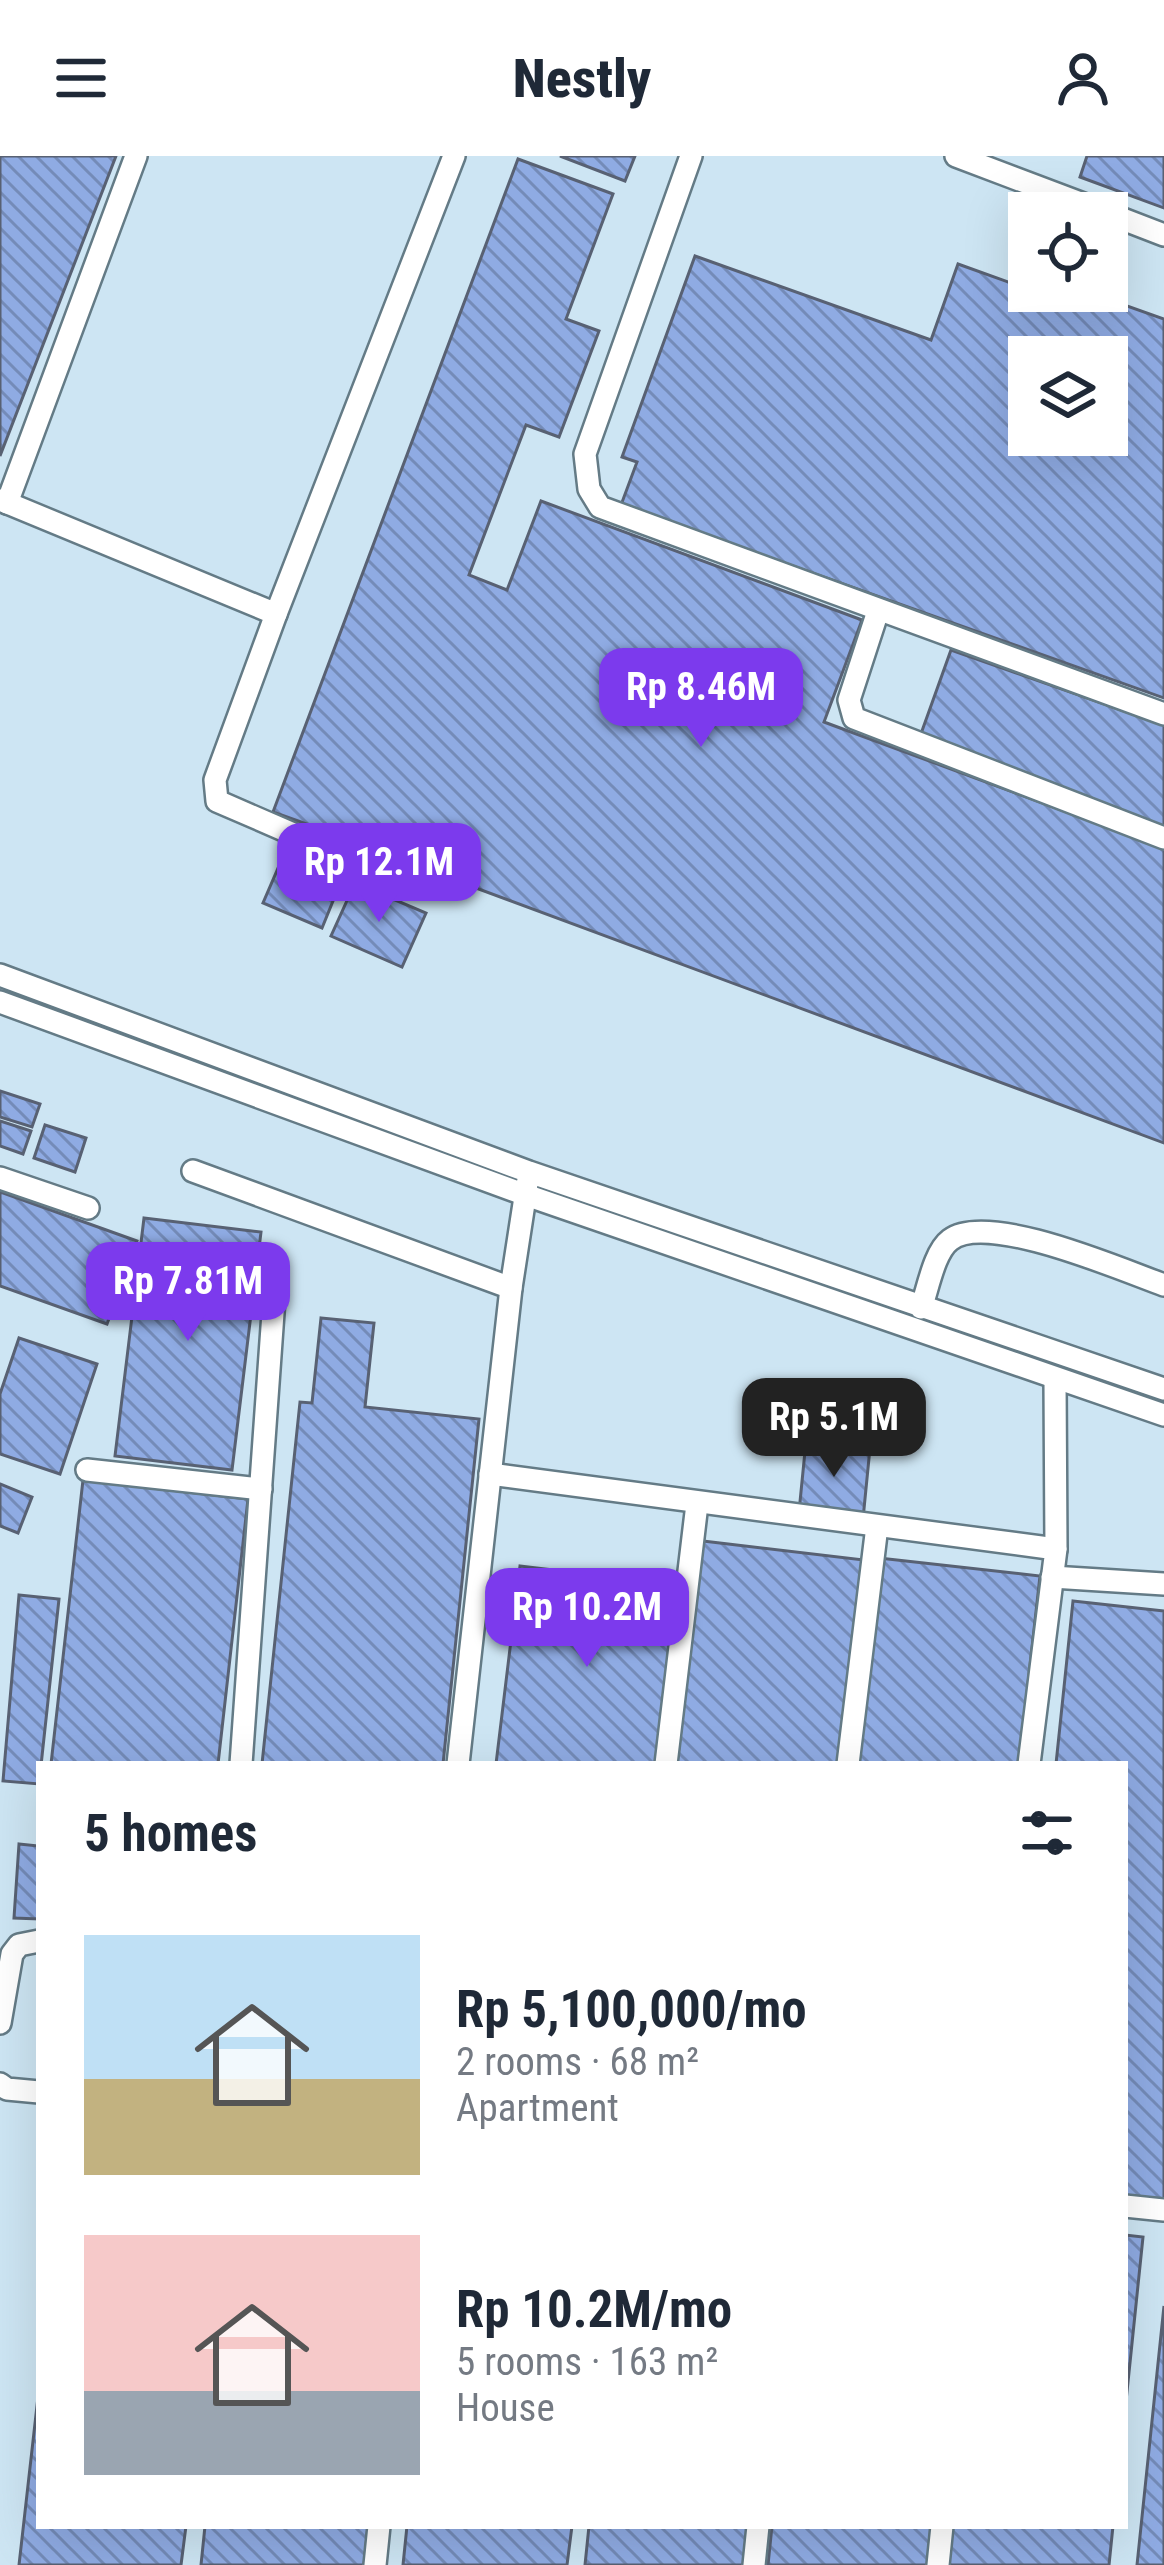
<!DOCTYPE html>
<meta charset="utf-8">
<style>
:root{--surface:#fff;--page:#f6f6f7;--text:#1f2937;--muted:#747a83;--accent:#7c3aed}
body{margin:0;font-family:"Roboto Condensed",sans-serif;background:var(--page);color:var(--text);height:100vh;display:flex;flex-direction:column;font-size:45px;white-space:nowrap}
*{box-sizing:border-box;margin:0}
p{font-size:39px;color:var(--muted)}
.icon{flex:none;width:66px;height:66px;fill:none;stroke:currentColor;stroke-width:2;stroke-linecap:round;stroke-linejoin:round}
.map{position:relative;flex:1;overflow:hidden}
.drawer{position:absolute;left:36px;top:1605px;width:1092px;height:768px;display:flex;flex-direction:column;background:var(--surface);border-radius:0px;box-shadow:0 12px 48px #0002}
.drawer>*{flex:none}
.tools{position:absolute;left:1008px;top:36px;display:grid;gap:24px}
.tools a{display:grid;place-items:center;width:120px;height:120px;border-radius:0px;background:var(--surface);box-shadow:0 12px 48px #0002;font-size:60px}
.price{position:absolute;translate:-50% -102px;padding:0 27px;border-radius:24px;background:var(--accent);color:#fff;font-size:39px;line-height:78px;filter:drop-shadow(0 3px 6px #0008)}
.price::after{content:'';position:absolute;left:50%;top:72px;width:36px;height:27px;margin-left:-18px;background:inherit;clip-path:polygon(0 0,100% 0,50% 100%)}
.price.current{background:#222;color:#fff}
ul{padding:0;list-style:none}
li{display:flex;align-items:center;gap:36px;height:300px;padding:0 48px}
li span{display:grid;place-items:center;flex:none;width:336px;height:240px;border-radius:0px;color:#555}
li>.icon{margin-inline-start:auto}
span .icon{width:144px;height:144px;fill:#fffc;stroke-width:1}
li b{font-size:51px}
h2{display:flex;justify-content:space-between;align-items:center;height:144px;padding:0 48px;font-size:51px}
header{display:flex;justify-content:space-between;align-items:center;height:156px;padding:0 48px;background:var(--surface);font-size:54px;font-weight:800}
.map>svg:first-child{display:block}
.building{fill:url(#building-back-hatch);stroke:#586173;stroke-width:3;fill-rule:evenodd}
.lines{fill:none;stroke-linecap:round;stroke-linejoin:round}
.minor-casing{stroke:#647b86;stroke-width:26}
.minor{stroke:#fff;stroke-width:21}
</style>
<header><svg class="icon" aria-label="menu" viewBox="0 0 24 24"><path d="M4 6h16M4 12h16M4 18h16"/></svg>Nestly<svg class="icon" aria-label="person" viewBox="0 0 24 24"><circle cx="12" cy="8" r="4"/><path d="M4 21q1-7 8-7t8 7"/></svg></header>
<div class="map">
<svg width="1164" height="2409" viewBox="0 0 1164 2409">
<defs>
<pattern id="building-back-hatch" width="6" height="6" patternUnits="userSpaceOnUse" patternTransform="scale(3)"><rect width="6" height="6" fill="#8fabe3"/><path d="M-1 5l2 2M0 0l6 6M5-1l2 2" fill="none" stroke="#748bb8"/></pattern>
</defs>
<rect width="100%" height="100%" fill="#cde5f3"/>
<!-- building -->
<g class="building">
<path d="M0,0H116L0,300Z"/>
<path d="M560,0H635L625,25Z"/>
<path d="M1087,0H1164V52L1080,21Z"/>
<path d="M518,3L613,38L566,163L599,175L559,281L526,269L469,419L507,434L541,345L862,464L824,566L1164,692V987L341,682L337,692L308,681L312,670L273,656Z"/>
<path d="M695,100L931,184L958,108L1025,132L1029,122V135H1085L1164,163V542L621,349L637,306L622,301ZM1029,201H1107V279H1029Z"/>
<path d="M951,494L1164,569V671L918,586Z"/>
<path d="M288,689L346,713L322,772L263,747Z"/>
<path d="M355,727L426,757L402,811L331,780Z"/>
<path d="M0,935L40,948L32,971L0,961Z"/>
<path d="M0,965L31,975L23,998L0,990Z"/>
<path d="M45,969L86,982L75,1016L34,1002Z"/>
<path d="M0,1036L137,1085L107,1168L0,1130Z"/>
<path d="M144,1062L261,1076L232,1314L115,1300Z"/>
<path d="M321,1162L374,1167L365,1251L479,1263L443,1608H262L300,1246L312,1247Z"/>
<path d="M19,1182L97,1208L60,1318L0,1298V1238Z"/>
<path d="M806,1285L870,1292L863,1363L799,1356Z"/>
<path d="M83,1324L248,1343L218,1608H51Z"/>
<path d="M0,1328L32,1341L18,1377L0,1370Z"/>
<path d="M703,1385L864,1404L839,1608H677Z"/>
<path d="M879,1402L1040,1420L1019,1608H855Z"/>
<path d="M520,1410L679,1429L657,1608H496Z"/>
<path d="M19,1439L59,1443L39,1628L3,1625Z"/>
<path d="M1073,1445L1164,1455V2044L1125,2040V1608H1056Z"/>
<path d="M19,1688L39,1690V1763L14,1762Z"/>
<path d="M1125,2079L1143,2081L1125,2255Z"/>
<path d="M1164,2150V2409H1137Z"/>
<path d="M39,2232V2370H186L181,2409H19Z"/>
<path d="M205,2370H368L364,2409H201Z"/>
<path d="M407,2370H572L567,2409H403Z"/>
<path d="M589,2370H752L747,2409H585Z"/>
<path d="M772,2370H932L928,2409H768Z"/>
<path d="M952,2370H1113L1109,2409H948Z"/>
</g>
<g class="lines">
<defs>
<g id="minor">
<path d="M691,0L585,298L589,333L600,351L1164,558"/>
<path d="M956,0L1107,57"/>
<path d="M1107,57L1164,79"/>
<path d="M0,344L276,458L454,0"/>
<path d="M7,347L136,0"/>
<path d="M878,455L849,544L854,562L1164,682"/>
<path d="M276,458L215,624L217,645L376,714"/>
<path d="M0,819L529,1016L1164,1233"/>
<path d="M0,846L526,1039L1164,1259"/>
<path d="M193,1015L511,1132"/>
<path d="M0,1022L88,1052"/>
<path d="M921,1152C928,1133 934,1096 950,1084C987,1055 1122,1114 1164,1129"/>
<path d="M1055,1224L1056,1393"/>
<path d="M87,1314L261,1333"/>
<path d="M490,1318L1056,1393L1029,1608"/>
<path d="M1052,1421L1164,1428"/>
<path d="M241,1608L274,1143"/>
<path d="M458,1608L511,1132L527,1028"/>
<path d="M666,1608L697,1348"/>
<path d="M848,1608L877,1370"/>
<path d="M0,1867L12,1798L19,1789L39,1785"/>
<path d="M0,1928L7,1933L39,1936"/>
<path d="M1125,2050L1164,2054"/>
<path d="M375,2409L379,2370"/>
<path d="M754,2409L758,2370"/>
<path d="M938,2409L942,2370"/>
</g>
</defs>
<!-- minor casing -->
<use href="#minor" class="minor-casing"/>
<!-- minor -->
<use href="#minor" class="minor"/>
</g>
</svg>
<div class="tools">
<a><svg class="icon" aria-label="locate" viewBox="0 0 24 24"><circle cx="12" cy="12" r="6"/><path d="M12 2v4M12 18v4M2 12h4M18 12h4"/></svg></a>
<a><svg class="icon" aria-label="layers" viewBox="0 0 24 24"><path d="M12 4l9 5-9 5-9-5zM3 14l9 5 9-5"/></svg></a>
</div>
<b class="price" style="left:701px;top:594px">Rp 8.46M</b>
<b class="price" style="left:379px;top:769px">Rp 12.1M</b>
<b class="price" style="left:188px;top:1188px">Rp 7.81M</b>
<b class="price current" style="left:834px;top:1324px">Rp 5.1M</b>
<b class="price" style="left:587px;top:1514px">Rp 10.2M</b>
<section class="drawer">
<h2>5 homes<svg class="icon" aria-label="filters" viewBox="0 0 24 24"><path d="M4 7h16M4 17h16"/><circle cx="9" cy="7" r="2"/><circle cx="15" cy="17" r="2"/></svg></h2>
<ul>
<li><span style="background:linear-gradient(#bfe0f5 60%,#c2b280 0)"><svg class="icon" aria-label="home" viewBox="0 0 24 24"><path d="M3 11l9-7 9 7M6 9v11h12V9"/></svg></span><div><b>Rp 5,100,000/mo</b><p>2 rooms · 68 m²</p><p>Apartment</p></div></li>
<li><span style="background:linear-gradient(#f6c9c9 65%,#9aa5b1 0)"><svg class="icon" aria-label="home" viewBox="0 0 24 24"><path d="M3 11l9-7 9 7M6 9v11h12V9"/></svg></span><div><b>Rp 10.2M/mo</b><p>5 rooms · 163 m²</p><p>House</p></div></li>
</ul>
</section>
</div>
